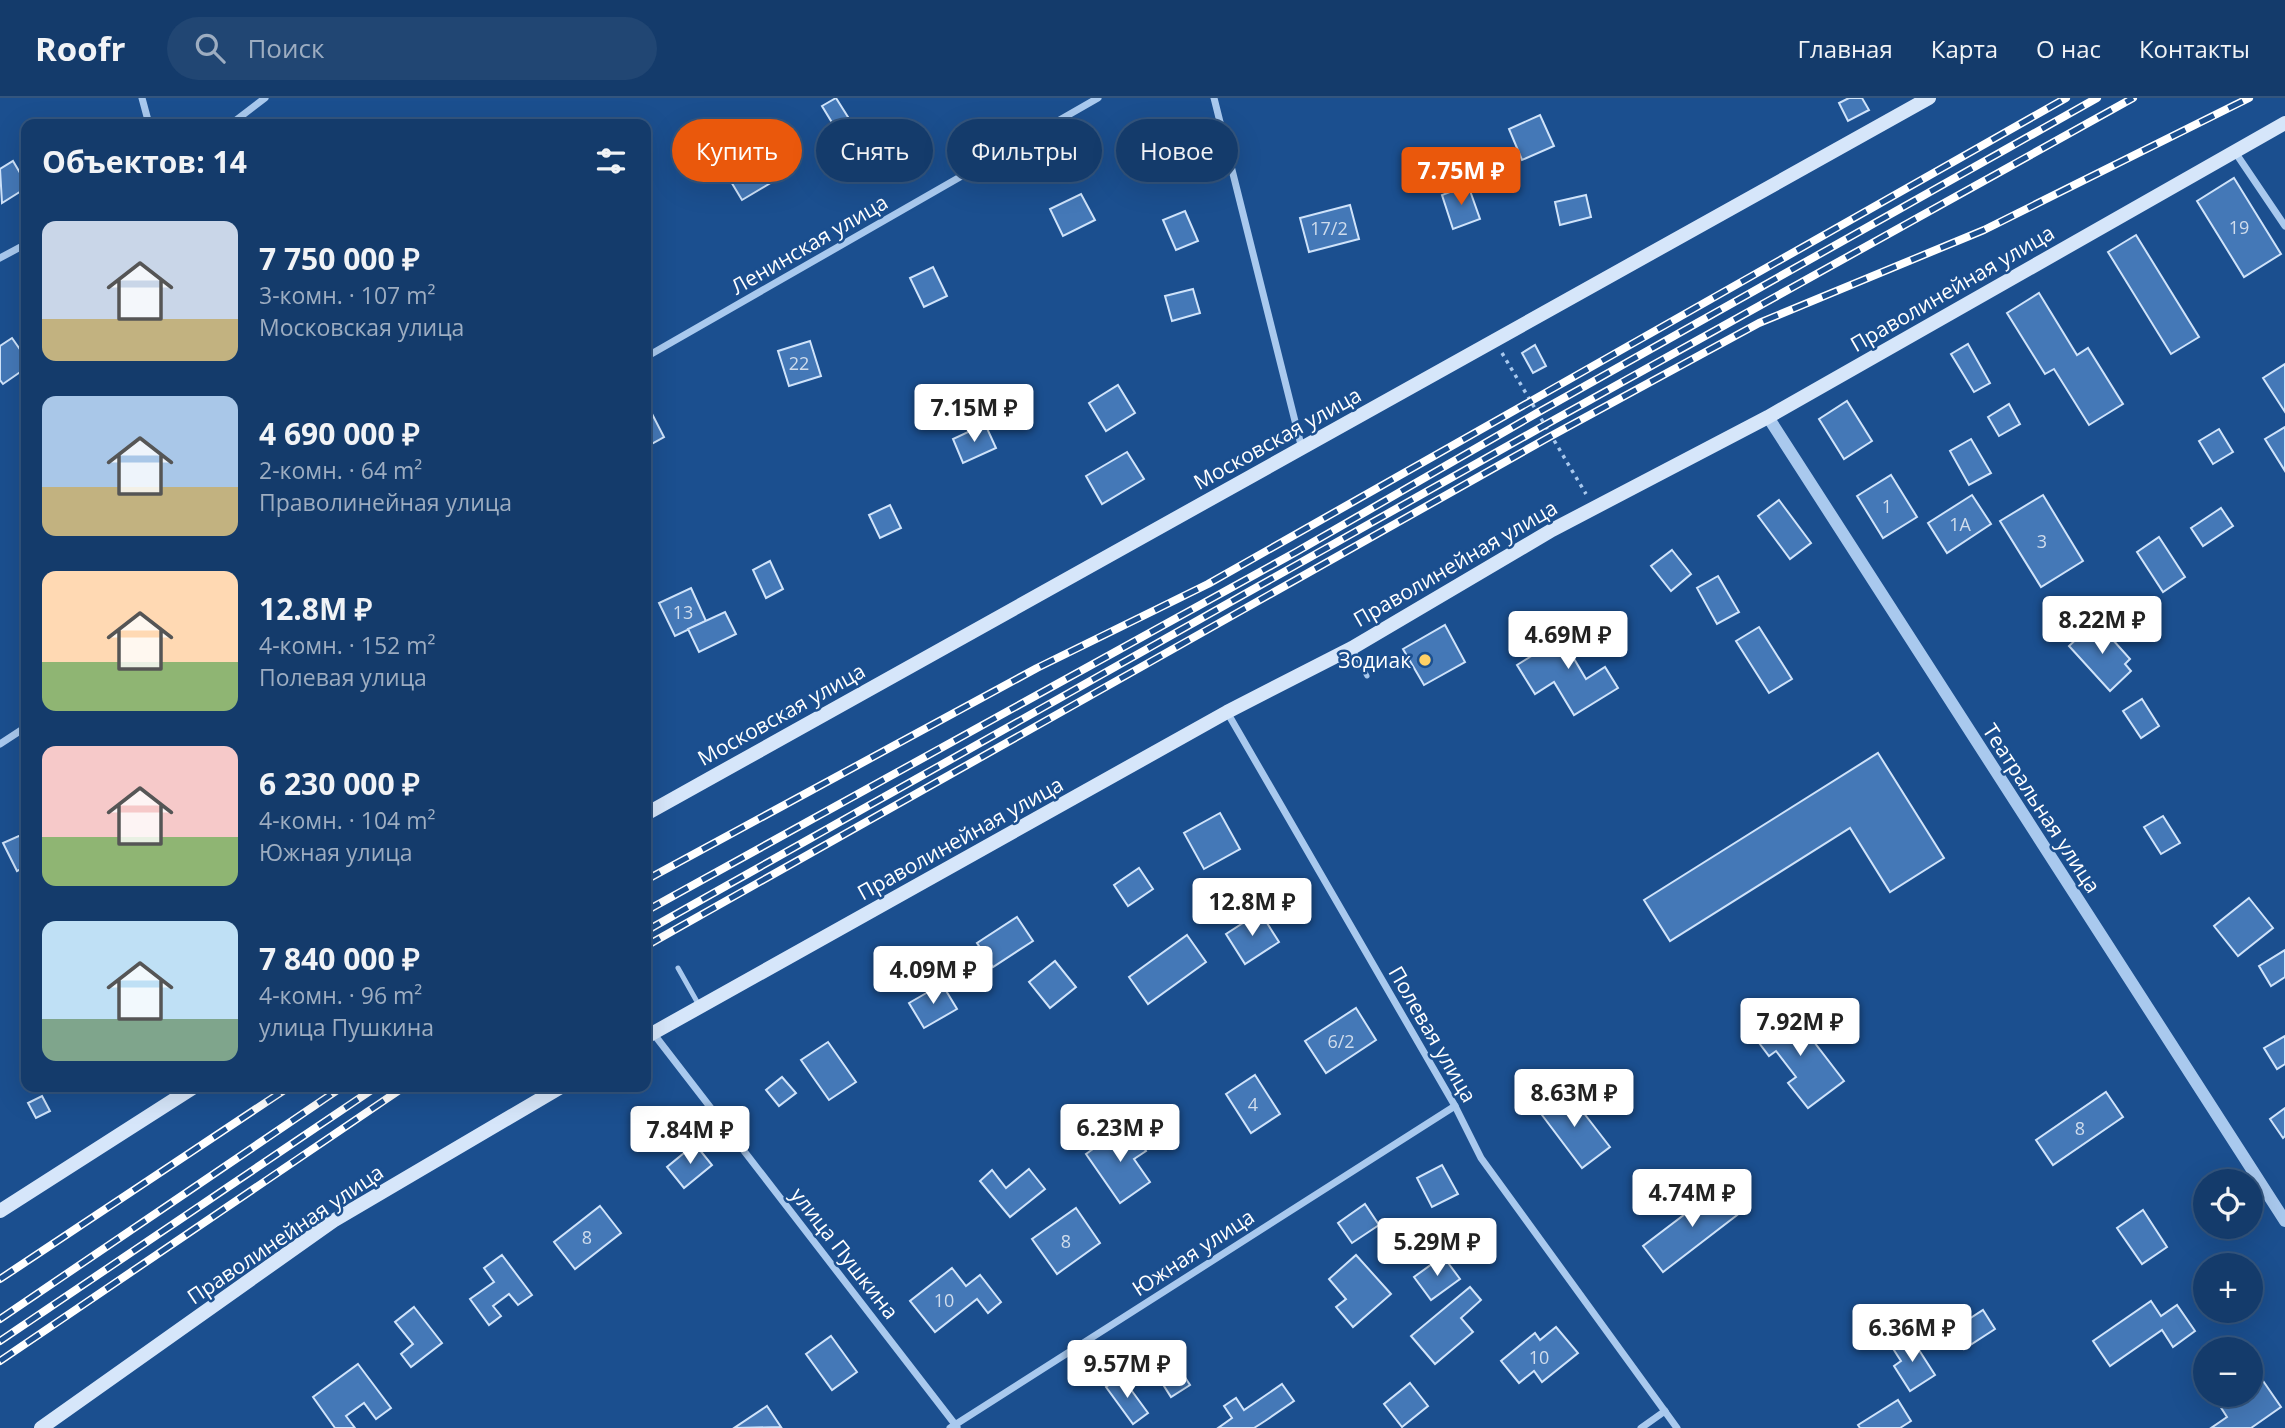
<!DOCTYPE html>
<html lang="ru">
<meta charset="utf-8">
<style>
:root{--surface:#143b6b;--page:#214673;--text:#f1f3f6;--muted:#9dadc1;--line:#33557e;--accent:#ea580c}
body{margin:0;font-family:"Open Sans",sans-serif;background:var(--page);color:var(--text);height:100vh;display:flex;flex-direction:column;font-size:26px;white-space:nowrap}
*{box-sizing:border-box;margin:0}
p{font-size:23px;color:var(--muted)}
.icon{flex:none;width:38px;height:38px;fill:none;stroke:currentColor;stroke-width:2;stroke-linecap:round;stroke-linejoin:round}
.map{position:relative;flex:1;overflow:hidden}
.details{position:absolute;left:21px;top:21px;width:630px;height:973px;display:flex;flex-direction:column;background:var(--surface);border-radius:14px;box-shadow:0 7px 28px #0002,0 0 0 2px var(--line)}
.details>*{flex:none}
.hud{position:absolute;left:672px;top:21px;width:665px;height:63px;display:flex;gap:14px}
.controls{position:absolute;left:2193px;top:1071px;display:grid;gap:14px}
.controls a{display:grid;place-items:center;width:70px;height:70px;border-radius:50%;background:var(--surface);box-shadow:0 7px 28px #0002,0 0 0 2px var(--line);font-size:35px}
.price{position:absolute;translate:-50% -60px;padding:0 16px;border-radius:7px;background:#fff;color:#222;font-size:23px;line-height:46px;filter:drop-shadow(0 2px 4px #0008)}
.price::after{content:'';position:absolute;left:50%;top:42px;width:21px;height:16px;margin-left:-10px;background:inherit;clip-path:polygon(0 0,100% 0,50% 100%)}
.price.active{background:var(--accent);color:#fff}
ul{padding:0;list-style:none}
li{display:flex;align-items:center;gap:21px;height:175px;padding:0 21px}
li span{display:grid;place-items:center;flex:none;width:196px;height:140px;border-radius:14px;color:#555}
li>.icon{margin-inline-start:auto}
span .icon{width:84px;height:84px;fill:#fffc;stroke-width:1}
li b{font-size:30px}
h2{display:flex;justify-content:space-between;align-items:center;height:84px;padding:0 21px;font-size:30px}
.pill{padding:0 24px;border-radius:32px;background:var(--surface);box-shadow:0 7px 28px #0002,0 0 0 2px var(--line);font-size:24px;line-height:63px}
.pill.active{background:var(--accent);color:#fff}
header{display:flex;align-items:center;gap:42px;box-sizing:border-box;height:98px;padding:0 35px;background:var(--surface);border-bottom:2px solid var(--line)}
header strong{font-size:33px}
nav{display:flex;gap:38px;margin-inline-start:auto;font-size:24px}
.search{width:490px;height:63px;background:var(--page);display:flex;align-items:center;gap:18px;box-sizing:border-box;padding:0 24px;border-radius:38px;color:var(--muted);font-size:26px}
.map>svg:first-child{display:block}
.building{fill:#4478b7;stroke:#cfe3fa;stroke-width:2}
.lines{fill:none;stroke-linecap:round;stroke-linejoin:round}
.path{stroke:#a9c9ee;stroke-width:3.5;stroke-dasharray:3.5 5;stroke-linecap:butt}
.service{stroke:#a9c9ee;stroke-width:5}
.minor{stroke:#a9c9ee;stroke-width:7}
.tertiary{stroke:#a9c9ee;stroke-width:12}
.secondary{stroke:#d6e6fa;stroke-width:14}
.rail-casing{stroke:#fff;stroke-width:8}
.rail{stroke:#1b4f8f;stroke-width:5;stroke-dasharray:16;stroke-linecap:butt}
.poi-dot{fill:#ffd166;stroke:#1b4f8f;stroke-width:2.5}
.labels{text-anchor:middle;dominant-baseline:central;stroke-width:5;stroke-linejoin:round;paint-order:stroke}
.number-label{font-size:18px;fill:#d0dded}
.street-label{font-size:21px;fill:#fff;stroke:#1b4f8f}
.poi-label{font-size:21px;fill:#fff;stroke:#1b4f8f;text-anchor:end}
</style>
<header>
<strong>Roofr</strong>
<div class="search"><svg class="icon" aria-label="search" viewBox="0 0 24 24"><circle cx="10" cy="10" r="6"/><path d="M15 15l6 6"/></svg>Поиск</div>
<nav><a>Главная</a><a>Карта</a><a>О нас</a><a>Контакты</a></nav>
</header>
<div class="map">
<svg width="2285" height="1330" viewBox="0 0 2285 1330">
<rect width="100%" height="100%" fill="#1b4f8f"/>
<!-- building -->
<g class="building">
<path d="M836,0L853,27L839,36L822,8Z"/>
<path d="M1849,0H1862L1869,12L1848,23L1839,5Z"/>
<path d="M1540,17L1554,48L1522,62L1509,31Z"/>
<path d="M13,63L26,85V90L2,105L0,71Z"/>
<path d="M762,63L774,83L742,102L730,82Z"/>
<path d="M2234,80L2281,156L2244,179L2197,103Z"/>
<path d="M1468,87L1480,121L1453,131L1442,97Z"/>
<path d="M1081,96L1095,122L1063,138L1050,111Z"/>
<path d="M1586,97L1591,119L1560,127L1555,104Z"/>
<path d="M1350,107L1359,141L1309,154L1300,120Z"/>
<path d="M1185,113L1198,143L1176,152L1163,122Z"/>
<path d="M2136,137L2199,239L2171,256L2108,154Z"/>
<path d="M933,169L947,198L924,209L910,180Z"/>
<path d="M1193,191L1200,215L1172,223L1165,198Z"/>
<path d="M2039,195L2077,257L2088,250L2123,306L2089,327L2054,271L2045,276L2007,215Z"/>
<path d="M12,240L26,260V270L3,286L0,282V248Z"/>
<path d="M810,243L821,278L789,288L778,253Z"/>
<path d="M1968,246L1990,285L1974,294L1951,256Z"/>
<path d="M1535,247L1546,268L1533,275L1522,255Z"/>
<path d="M2285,266V314L2263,280Z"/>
<path d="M1118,287L1135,315L1106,333L1089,305Z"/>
<path d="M1847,303L1872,343L1844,361L1819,321Z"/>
<path d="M2009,306L2020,326L1999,338L1988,319Z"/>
<path d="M649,310L664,339L646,349V312Z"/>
<path d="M985,326L996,350L963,365L953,341Z"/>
<path d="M2285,329V373L2265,341Z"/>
<path d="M2219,331L2233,354L2213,366L2199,343Z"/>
<path d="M1971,341L1991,375L1969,387L1950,353Z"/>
<path d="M1127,354L1144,381L1102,406L1086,378Z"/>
<path d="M1891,377L1917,419L1883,440L1857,398Z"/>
<path d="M1972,397L1991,426L1947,455L1928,425Z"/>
<path d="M2043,397L2083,463L2041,489L2000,423Z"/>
<path d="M1779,402L1811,445L1790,461L1758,418Z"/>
<path d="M890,407L901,430L880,440L869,417Z"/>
<path d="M2221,410L2233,428L2203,448L2191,430Z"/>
<path d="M2159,439L2185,479L2163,494L2137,454Z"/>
<path d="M1672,452L1691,476L1671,493L1651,468Z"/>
<path d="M770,463L783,491L766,500L753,472Z"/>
<path d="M1718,478L1739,514L1717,526L1697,490Z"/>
<path d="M691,490L706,523L675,538L659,505Z"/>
<path d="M725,514L736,536L699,554L688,531Z"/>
<path d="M2096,523L2130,561L2125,566L2131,573L2110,593L2069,548Z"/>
<path d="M1585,525L1597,545L1573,559L1586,581L1605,569L1618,590L1574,617L1554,584L1535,596L1517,567Z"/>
<path d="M1445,527L1465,564L1424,587L1403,551Z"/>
<path d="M1759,529L1792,581L1769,595L1736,543Z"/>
<path d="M2142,601L2159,628L2141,640L2123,613Z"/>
<path d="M1878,655L1944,760L1890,794L1850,730L1670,843L1644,802Z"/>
<path d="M1220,715L1240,751L1204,771L1184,735Z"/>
<path d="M2163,718L2180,745L2161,756L2144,729Z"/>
<path d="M21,737L26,748V768L17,773L3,745Z"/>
<path d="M1139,770L1153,791L1128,808L1114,787Z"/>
<path d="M2249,800L2273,830L2238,858L2214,828Z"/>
<path d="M1260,814L1279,844L1245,866L1226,836Z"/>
<path d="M1017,819L1033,843L993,869L977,845Z"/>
<path d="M1187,837L1206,864L1148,906L1129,879Z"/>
<path d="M2285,852V879L2271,888L2259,868Z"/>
<path d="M1055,863L1076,889L1050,910L1029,884Z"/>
<path d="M942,886L957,911L924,930L909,905Z"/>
<path d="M1356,910L1376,942L1326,975L1305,943Z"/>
<path d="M1788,910L1844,983L1808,1010L1788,985L1796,979L1776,953L1769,958L1753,937Z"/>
<path d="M2285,938V966L2277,971L2264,950Z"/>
<path d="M828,944L856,984L829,1002L801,962Z"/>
<path d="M1255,977L1280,1016L1251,1035L1226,996Z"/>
<path d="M782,979L796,995L779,1008L766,992Z"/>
<path d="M1566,992L1610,1049L1582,1070L1539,1013Z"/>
<path d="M2106,994L2123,1019L2053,1067L2036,1042Z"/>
<path d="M42,998L50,1013L36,1020L28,1005Z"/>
<path d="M2285,1010V1038L2283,1040L2270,1021Z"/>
<path d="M1127,1027L1146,1053L1134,1061L1150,1084L1120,1105L1086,1056Z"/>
<path d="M695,1046L712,1067L684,1090L667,1069Z"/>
<path d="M1442,1067L1458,1096L1432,1109L1417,1080Z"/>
<path d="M1029,1071L1045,1091L1010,1119L980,1083L992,1072L1006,1090Z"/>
<path d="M1722,1088L1741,1114L1663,1174L1643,1148Z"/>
<path d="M1365,1106L1379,1127L1352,1145L1338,1125Z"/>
<path d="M600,1108L621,1135L575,1171L554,1144Z"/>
<path d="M1076,1110L1100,1145L1057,1176L1032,1141Z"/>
<path d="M2143,1112L2167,1149L2142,1166L2117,1130Z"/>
<path d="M502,1157L532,1197L518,1207L509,1196L493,1208L501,1218L489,1227L470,1201L494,1184L484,1170Z"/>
<path d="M1356,1157L1391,1196L1353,1229L1336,1209L1346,1201L1329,1181Z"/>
<path d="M1443,1158L1460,1181L1431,1202L1414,1179Z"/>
<path d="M952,1170L966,1188L980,1177L1001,1204L988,1215L977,1201L935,1234L910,1203Z"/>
<path d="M1470,1189L1481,1202L1461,1220L1473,1234L1435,1266L1411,1238Z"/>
<path d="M2151,1203L2161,1218L2177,1207L2195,1233L2173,1249L2162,1232L2110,1268L2093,1243Z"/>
<path d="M414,1209L442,1245L411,1269L401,1256L413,1246L395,1224Z"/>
<path d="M1983,1212L1995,1231L1964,1251L1952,1232Z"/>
<path d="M1556,1229L1578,1255L1542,1284L1534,1273L1519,1285L1501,1263L1535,1235L1540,1242Z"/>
<path d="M831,1238L857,1274L832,1292L806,1256Z"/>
<path d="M1910,1238L1935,1277L1910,1293L1894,1268L1901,1263L1892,1249Z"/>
<path d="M1168,1253L1190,1287L1171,1299L1150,1266Z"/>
<path d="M358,1266L391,1310L376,1321L364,1305L346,1318L355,1330H335L313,1299Z"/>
<path d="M2259,1277L2281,1309L2251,1330H2211L2227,1319L2218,1305L2230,1297H2250V1282Z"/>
<path d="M1121,1278L1148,1315L1133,1326L1106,1289Z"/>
<path d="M1410,1285L1428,1308L1402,1329L1384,1306Z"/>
<path d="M1282,1286L1294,1303L1265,1323L1254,1330H1218L1232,1320L1224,1308L1236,1300L1244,1312Z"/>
<path d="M1898,1302L1911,1323L1900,1330H1860L1858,1327Z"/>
<path d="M767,1308L781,1329L734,1330Z"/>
</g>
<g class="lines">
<!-- path -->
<path class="path" d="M1502,255L1586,396"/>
<!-- service -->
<g class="service">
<path d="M1352,550L1367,578"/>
<path d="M678,870L700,909"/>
</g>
<!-- minor -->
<g class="minor">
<path d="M142,0L149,26"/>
<path d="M1214,0L1302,351"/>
<path d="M231,26L265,0"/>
<path d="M2235,54L2285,128"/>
<path d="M0,160L26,146"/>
<path d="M646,259L1098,0"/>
<path d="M1227,614L1455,1008L1481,1060L1677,1330"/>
<path d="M0,646L26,629"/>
<path d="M653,935L957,1329"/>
<path d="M950,1330L1455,1008"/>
<path d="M1641,1330L1665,1313"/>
</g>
<!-- tertiary -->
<path class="tertiary" d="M1768,319L2285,1123"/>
<!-- secondary -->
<g class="secondary">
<path d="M646,716L1929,0"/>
<path d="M646,939L1227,614L1352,550L1552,432L1768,319L2285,25"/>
<path d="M0,1113L194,989"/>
<path d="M41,1330L333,1123L561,989"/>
</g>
<defs>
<g id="rail">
<path d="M646,782L1037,570L1208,486L2066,0"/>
<path d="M646,813L1296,454L1537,315L2097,0"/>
<path d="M646,833L1545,327L2133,0"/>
<path d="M646,848L1551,338L1759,225L1984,132L2249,0"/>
<path d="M0,1181L289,989"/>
<path d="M0,1221L342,989"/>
<path d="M0,1243L376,989"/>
<path d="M0,1263L404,989"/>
</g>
</defs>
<!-- rail casing -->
<use href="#rail" class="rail-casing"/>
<!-- rail -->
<use href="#rail" class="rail"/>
</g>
<!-- markers -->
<circle class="poi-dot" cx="1425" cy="562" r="7"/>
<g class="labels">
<!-- number labels -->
<g class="number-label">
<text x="2239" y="129">19</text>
<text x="1329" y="130">17/2</text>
<text x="799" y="265">22</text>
<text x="1887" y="408">1</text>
<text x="1960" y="426">1А</text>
<text x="2042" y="443">3</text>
<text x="683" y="514">13</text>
<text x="1341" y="943">6/2</text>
<text x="1253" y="1006">4</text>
<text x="2080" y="1030">8</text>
<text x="587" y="1139">8</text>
<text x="1066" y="1143">8</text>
<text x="944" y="1202">10</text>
<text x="1539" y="1259">10</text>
</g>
<!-- street labels -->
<g class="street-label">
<text transform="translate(809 146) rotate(-30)">Ленинская улица</text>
<text transform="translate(1952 190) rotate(-30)">Праволинейная улица</text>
<text transform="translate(1277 340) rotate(-29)">Московская улица</text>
<text transform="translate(1455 465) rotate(-30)">Праволинейная улица</text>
<text transform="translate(781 616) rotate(-29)">Московская улица</text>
<text transform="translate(2042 710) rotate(57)">Театральная улица</text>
<text transform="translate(960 740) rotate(-29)">Праволинейная улица</text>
<text transform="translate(1433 936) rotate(60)">Полевая улица</text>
<text transform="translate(285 1136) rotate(-34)">Праволинейная улица</text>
<text transform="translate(1193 1154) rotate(-33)">Южная улица</text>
<text transform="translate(845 1155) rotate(52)">улица Пушкина</text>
</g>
<!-- poi labels -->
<g class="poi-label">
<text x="1411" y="562">Зодиак</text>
</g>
</g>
</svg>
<div class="controls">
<a><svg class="icon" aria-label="locate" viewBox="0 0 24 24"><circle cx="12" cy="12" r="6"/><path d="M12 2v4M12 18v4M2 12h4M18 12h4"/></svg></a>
<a>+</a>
<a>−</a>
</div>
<b class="price active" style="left:1461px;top:109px">7.75M ₽</b>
<b class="price" style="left:974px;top:346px">7.15M ₽</b>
<b class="price" style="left:2102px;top:558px">8.22M ₽</b>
<b class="price" style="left:1568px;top:573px">4.69M ₽</b>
<b class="price" style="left:1252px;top:840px">12.8M ₽</b>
<b class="price" style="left:933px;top:908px">4.09M ₽</b>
<b class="price" style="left:1800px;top:960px">7.92M ₽</b>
<b class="price" style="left:1574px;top:1031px">8.63M ₽</b>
<b class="price" style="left:1120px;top:1066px">6.23M ₽</b>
<b class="price" style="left:690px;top:1068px">7.84M ₽</b>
<b class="price" style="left:1692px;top:1131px">4.74M ₽</b>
<b class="price" style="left:1437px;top:1180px">5.29M ₽</b>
<b class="price" style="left:1912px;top:1266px">6.36M ₽</b>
<b class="price" style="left:1127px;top:1302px">9.57M ₽</b>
<div class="hud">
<a class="pill active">Купить</a>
<a class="pill">Снять</a>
<a class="pill">Фильтры</a>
<a class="pill">Новое</a>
</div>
<section class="details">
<h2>Объектов: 14<svg class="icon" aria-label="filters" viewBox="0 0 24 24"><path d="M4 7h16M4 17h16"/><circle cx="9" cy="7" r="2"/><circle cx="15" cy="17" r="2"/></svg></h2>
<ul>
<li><span style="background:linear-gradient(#c9d6e8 70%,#c2b280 0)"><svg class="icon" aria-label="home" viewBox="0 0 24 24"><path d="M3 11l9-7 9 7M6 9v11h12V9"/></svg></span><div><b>7 750 000 ₽</b><p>3-комн. · 107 m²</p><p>Московская улица</p></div></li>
<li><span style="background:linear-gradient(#a9c7e8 65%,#c2b280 0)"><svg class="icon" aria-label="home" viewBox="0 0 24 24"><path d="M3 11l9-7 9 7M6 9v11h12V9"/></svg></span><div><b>4 690 000 ₽</b><p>2-комн. · 64 m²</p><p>Праволинейная улица</p></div></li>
<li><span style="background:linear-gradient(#ffd9b3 65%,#8fb573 0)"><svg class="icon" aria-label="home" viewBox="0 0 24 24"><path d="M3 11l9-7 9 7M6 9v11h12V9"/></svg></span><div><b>12.8M ₽</b><p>4-комн. · 152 m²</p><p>Полевая улица</p></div></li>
<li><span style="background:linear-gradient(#f6c9c9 65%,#8fb573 0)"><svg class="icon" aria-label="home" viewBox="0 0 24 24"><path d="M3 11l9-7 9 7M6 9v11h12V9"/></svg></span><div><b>6 230 000 ₽</b><p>4-комн. · 104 m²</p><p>Южная улица</p></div></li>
<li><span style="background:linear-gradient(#bfe0f5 70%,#7fa58c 0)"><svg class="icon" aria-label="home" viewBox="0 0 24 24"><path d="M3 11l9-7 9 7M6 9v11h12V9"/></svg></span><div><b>7 840 000 ₽</b><p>4-комн. · 96 m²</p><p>улица Пушкина</p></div></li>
</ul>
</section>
</div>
